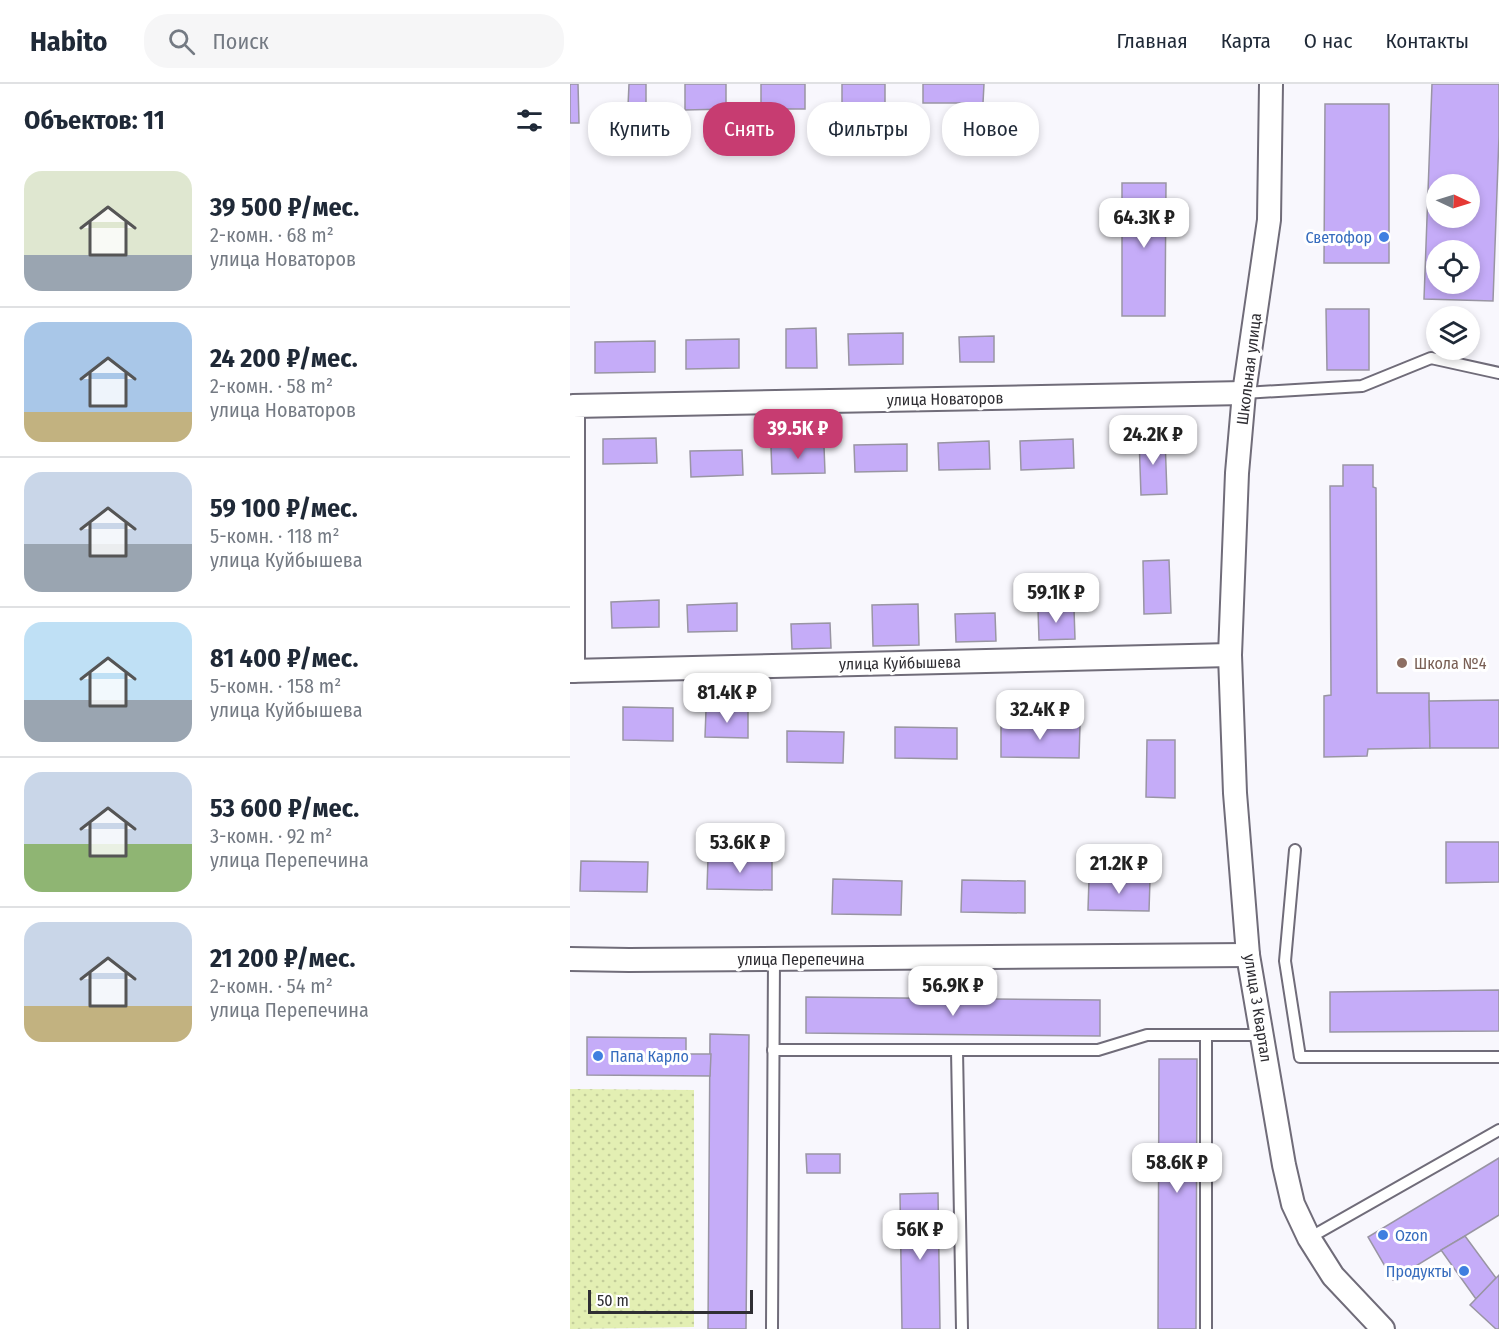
<!DOCTYPE html>
<html lang="ru">
<meta charset="utf-8">
<style>
:root{--surface:#fff;--page:#f6f6f7;--text:#1f2937;--muted:#747a83;--line:#e0e1e3;--accent:#c73c71}
body{margin:0;font-family:"Fira Sans Condensed",sans-serif;background:var(--page);color:var(--text);height:100vh;display:flex;flex-direction:column;font-size:22px;white-space:nowrap}
*{box-sizing:border-box;margin:0}
p{font-size:20px;color:var(--muted)}
.icon{flex:none;width:33px;height:33px;fill:none;stroke:currentColor;stroke-width:2;stroke-linecap:round;stroke-linejoin:round}
.map{position:relative;flex:1;overflow:hidden}
.details{display:flex;flex-direction:column;background:var(--surface);width:570px}
.details>*{flex:none}
.guide{position:absolute;left:18px;top:18px;width:570px;height:54px;display:flex;gap:12px}
.needle{width:39px;rotate:94deg}
.tools{position:absolute;left:856px;top:90px;display:grid;gap:12px}
.tools a{display:grid;place-items:center;width:54px;height:54px;border-radius:50%;background:var(--surface);box-shadow:0 3px 9px #0003;font-size:30px}
.scale{position:absolute;left:18px;bottom:15px;width:165px;box-sizing:border-box;padding-left:6px;border:3px solid #2f2e33;border-top:0;font-size:16px;line-height:21px;white-space:nowrap;color:#2f2e33;-webkit-text-stroke:4px #fff;paint-order:stroke}
.price{position:absolute;translate:-50% -51px;padding:0 14px;border-radius:12px;background:#fff;color:#222;font-size:20px;line-height:39px;filter:drop-shadow(0 2px 3px #0008)}
.price::after{content:'';position:absolute;left:50%;top:36px;width:18px;height:14px;margin-left:-9px;background:inherit;clip-path:polygon(0 0,100% 0,50% 100%)}
.price.on{background:var(--accent);color:#fff}
ul{padding:0;list-style:none}
li{display:flex;align-items:center;gap:18px;height:150px;padding:0 24px}
li+li{border-top:2px solid var(--line)}
li span{display:grid;place-items:center;flex:none;width:168px;height:120px;border-radius:18px;color:#555}
li>.icon{margin-inline-start:auto}
span .icon{width:72px;height:72px;fill:#fffc;stroke-width:1}
li b{font-size:26px}
h2{display:flex;justify-content:space-between;align-items:center;height:72px;padding:0 24px;font-size:26px}
.chip{padding:0 21px;border-radius:24px;background:var(--surface);box-shadow:0 3px 9px #0003;font-size:21px;line-height:54px}
.chip.on{background:var(--accent);color:#fff}
header{display:flex;align-items:center;gap:36px;box-sizing:border-box;height:84px;padding:0 30px;background:var(--surface);border-bottom:2px solid var(--line)}
header strong{font-size:28px}
nav{display:flex;gap:33px;margin-inline-start:auto;font-size:21px}
.search{width:420px;height:54px;background:var(--page);display:flex;align-items:center;gap:15px;box-sizing:border-box;padding:0 21px;border-radius:24px;color:var(--muted);font-size:22px}
main{display:flex;flex:1;min-height:0}
.map>svg:first-child{display:block}
.grass{fill:url(#grass-dots)}
.building{fill:#c5acf8;stroke:#9995a3;stroke-width:1.5;fill-rule:evenodd}
.lines{fill:none;stroke-linecap:round;stroke-linejoin:round}
.lane-casing{stroke:#706c79;stroke-width:14}
.street-casing{stroke:#706c79;stroke-width:26}
.lane{stroke:#fff;stroke-width:10}
.street{stroke:#fff;stroke-width:22}
.shop-dot{fill:#3f7fe0;stroke:#fff;stroke-width:2}
.education-dot{fill:#8d6e63;stroke:#fff;stroke-width:2}
.labels{text-anchor:middle;dominant-baseline:central;stroke-width:6;stroke-linejoin:round;paint-order:stroke}
.shop-label{font-size:16px;fill:#366cbe;stroke:#fff;text-anchor:end}
.street-label{font-size:16px;fill:#2f2e33;stroke:#fff}
.education-label{font-size:16px;fill:#785e54;stroke:#fff;text-anchor:start}
</style>
<header>
<strong>Habito</strong>
<div class="search"><svg class="icon" aria-label="search" viewBox="0 0 24 24"><circle cx="10" cy="10" r="6"/><path d="M15 15l6 6"/></svg>Поиск</div>
<nav><a>Главная</a><a>Карта</a><a>О нас</a><a>Контакты</a></nav>
</header>
<main>
<section class="details">
<h2>Объектов: 11<svg class="icon" aria-label="filters" viewBox="0 0 24 24"><path d="M4 7h16M4 17h16"/><circle cx="9" cy="7" r="2"/><circle cx="15" cy="17" r="2"/></svg></h2>
<ul>
<li><span style="background:linear-gradient(#dfe7d0 70%,#9aa5b1 0)"><svg class="icon" aria-label="home" viewBox="0 0 24 24"><path d="M3 11l9-7 9 7M6 9v11h12V9"/></svg></span><div><b>39 500 ₽/мес.</b><p>2-комн. · 68 m²</p><p>улица Новаторов</p></div></li>
<li><span style="background:linear-gradient(#a9c7e8 75%,#c2b280 0)"><svg class="icon" aria-label="home" viewBox="0 0 24 24"><path d="M3 11l9-7 9 7M6 9v11h12V9"/></svg></span><div><b>24 200 ₽/мес.</b><p>2-комн. · 58 m²</p><p>улица Новаторов</p></div></li>
<li><span style="background:linear-gradient(#c9d6e8 60%,#9aa5b1 0)"><svg class="icon" aria-label="home" viewBox="0 0 24 24"><path d="M3 11l9-7 9 7M6 9v11h12V9"/></svg></span><div><b>59 100 ₽/мес.</b><p>5-комн. · 118 m²</p><p>улица Куйбышева</p></div></li>
<li><span style="background:linear-gradient(#bfe0f5 65%,#9aa5b1 0)"><svg class="icon" aria-label="home" viewBox="0 0 24 24"><path d="M3 11l9-7 9 7M6 9v11h12V9"/></svg></span><div><b>81 400 ₽/мес.</b><p>5-комн. · 158 m²</p><p>улица Куйбышева</p></div></li>
<li><span style="background:linear-gradient(#c9d6e8 60%,#8fb573 0)"><svg class="icon" aria-label="home" viewBox="0 0 24 24"><path d="M3 11l9-7 9 7M6 9v11h12V9"/></svg></span><div><b>53 600 ₽/мес.</b><p>3-комн. · 92 m²</p><p>улица Перепечина</p></div></li>
<li><span style="background:linear-gradient(#c9d6e8 70%,#c2b280 0)"><svg class="icon" aria-label="home" viewBox="0 0 24 24"><path d="M3 11l9-7 9 7M6 9v11h12V9"/></svg></span><div><b>21 200 ₽/мес.</b><p>2-комн. · 54 m²</p><p>улица Перепечина</p></div></li>
</ul>
</section>
<div class="map">
<svg width="929" height="1245" viewBox="0 0 929 1245">
<defs>
<pattern id="grass-dots" width="8" height="8" patternUnits="userSpaceOnUse" patternTransform="scale(1.5)"><rect width="8" height="8" fill="#e3efb3"/><path d="M2 2h.1M6 6h.1" fill="none" stroke="#c3cd9a" stroke-width="1.8" stroke-linecap="round"/></pattern>
</defs>
<rect width="100%" height="100%" fill="#f8f7fd"/>
<!-- grass -->
<path class="grass" d="M0,1005L124,1006V1243L0,1245Z"/>
<!-- building -->
<g class="building">
<path d="M0,0H8L9,39H0Z"/>
<path d="M59,0H76V22H58Z"/>
<path d="M115,0H156V25L115,26Z"/>
<rect x="191" y="0" width="44" height="25"/>
<rect x="272" y="0" width="43" height="20"/>
<path d="M353,0H414L413,19H353Z"/>
<path d="M862,0H929V52L923,217L854,215ZM867,100H900V134H867ZM867,166H900V200H867Z"/>
<path d="M755,20H819V179H754Z"/>
<path d="M552,99H596L595,232H552Z"/>
<path d="M756,225H799V286H757Z"/>
<path d="M246,244L247,284H216V245Z"/>
<path d="M333,249V280L279,281L278,250Z"/>
<path d="M424,252V278H390L389,253Z"/>
<path d="M169,255V284L116,285V256Z"/>
<path d="M85,257V288L25,289V258Z"/>
<path d="M86,354L87,379L33,380V355Z"/>
<path d="M569,354H595L597,410L571,411Z"/>
<path d="M503,355L504,384L451,386L450,357Z"/>
<path d="M419,357L420,385L369,386L368,359Z"/>
<path d="M337,360V387L285,388L284,361Z"/>
<path d="M254,362L255,389L202,390L201,363Z"/>
<path d="M172,366L173,391L121,393L120,367Z"/>
<path d="M773,381H803V403L806,404L807,609H859L860,664L798,665L797,672L754,673V612L761,611L760,402H773Z"/>
<path d="M599,476L601,529L574,530L573,477Z"/>
<path d="M89,516V543L42,544L41,518Z"/>
<path d="M167,519V547L118,548L117,521Z"/>
<path d="M348,520L349,561L303,562L302,521Z"/>
<path d="M468,525H504L505,555L469,556Z"/>
<path d="M425,529L426,557L386,558L385,530Z"/>
<path d="M260,539L261,564L222,565L221,540Z"/>
<path d="M929,616V664H860L859,617Z"/>
<path d="M53,623L103,624V657L53,656Z"/>
<path d="M136,626H178V654L135,653Z"/>
<path d="M431,640L510,641L509,674L431,673Z"/>
<path d="M325,643L387,644V675L325,674Z"/>
<path d="M217,647L274,648L273,679L217,678Z"/>
<path d="M577,656H605V714L576,713Z"/>
<path d="M876,758H929V798L876,799Z"/>
<path d="M138,774L202,775V806L137,805Z"/>
<path d="M11,777L78,778L77,808L10,807Z"/>
<path d="M263,795L332,797L331,831L262,830Z"/>
<path d="M519,795L580,796L579,827L518,826Z"/>
<path d="M392,796L455,797V829L391,828Z"/>
<path d="M929,906V947L760,948V908Z"/>
<path d="M236,913L530,916V952L236,949Z"/>
<path d="M140,950L179,951L176,1245H138Z"/>
<path d="M17,953L116,954V970H141L140,992L17,991Z"/>
<path d="M589,975H627L626,1245H588Z"/>
<path d="M236,1070H270V1089H237Z"/>
<path d="M929,1074V1131L823,1196L798,1153Z"/>
<path d="M368,1109L370,1245H332L330,1110Z"/>
<path d="M895,1152L926,1194L906,1215L871,1166Z"/>
<path d="M929,1191V1245H926L900,1221Z"/>
</g>
<g class="lines">
<defs>
<g id="lane">
<path d="M674,309L792,302L861,274L929,289"/>
<path d="M725,766L715,877L730,973H929"/>
<path d="M636,951V1245"/>
<path d="M203,966H528L577,951H692"/>
<path d="M387,966L392,1245"/>
<path d="M739,1154L929,1046"/>
<path d="M202,1245L204,875"/>
</g>
<g id="street">
<path d="M701,0L699,136L674,309L667,389L660,571L665,709L678,871L714,1081L723,1120L739,1154L763,1192L813,1245"/>
<path d="M0,587L660,571"/>
<path d="M3,587V322L674,309"/>
<path d="M0,875L59,876L678,871"/>
</g>
</defs>
<!-- lane casing -->
<use href="#lane" class="lane-casing"/>
<!-- street casing -->
<use href="#street" class="street-casing"/>
<!-- lane -->
<use href="#lane" class="lane"/>
<!-- street -->
<use href="#street" class="street"/>
</g>
<!-- markers -->
<g class="shop-dot">
<circle cx="814" cy="153" r="6"/>
<circle cx="28" cy="972" r="6"/>
<circle cx="813" cy="1151" r="6"/>
<circle cx="894" cy="1187" r="6"/>
</g>
<circle class="education-dot" cx="832" cy="579" r="6"/>
<g class="labels">
<!-- shop labels -->
<g class="shop-label">
<text x="802" y="153">Светофор</text>
<text x="40" y="972" text-anchor="start">Папа Карло</text>
<text x="825" y="1151" text-anchor="start">Ozon</text>
<text x="882" y="1187">Продукты</text>
</g>
<!-- street labels -->
<g class="street-label">
<text transform="translate(679 285) rotate(-83)">Школьная улица</text>
<text transform="translate(375 315) rotate(-1)">улица Новаторов</text>
<text transform="translate(330 579) rotate(-1)">улица Куйбышева</text>
<text x="231" y="875">улица Перепечина</text>
<text transform="translate(688 924) rotate(81)">улица 3 Квартал</text>
</g>
<!-- education labels -->
<g class="education-label">
<text x="844" y="579">Школа №4</text>
</g>
</g>
</svg>
<div class="tools">
<a><svg class="needle" viewBox="-14 -14 28 28"><path d="M0-13l5 13h-10z" fill="#e53935"/><path d="M0 13l5-13h-10z" fill="#747a83"/></svg></a>
<a><svg class="icon" aria-label="locate" viewBox="0 0 24 24"><circle cx="12" cy="12" r="6"/><path d="M12 2v4M12 18v4M2 12h4M18 12h4"/></svg></a>
<a><svg class="icon" aria-label="layers" viewBox="0 0 24 24"><path d="M12 4l9 5-9 5-9-5zM3 14l9 5 9-5"/></svg></a>
</div>
<div class="scale">50 m</div>
<b class="price" style="left:574px;top:165px">64.3K ₽</b>
<b class="price on" style="left:228px;top:376px">39.5K ₽</b>
<b class="price" style="left:583px;top:382px">24.2K ₽</b>
<b class="price" style="left:486px;top:540px">59.1K ₽</b>
<b class="price" style="left:157px;top:640px">81.4K ₽</b>
<b class="price" style="left:470px;top:657px">32.4K ₽</b>
<b class="price" style="left:170px;top:790px">53.6K ₽</b>
<b class="price" style="left:549px;top:811px">21.2K ₽</b>
<b class="price" style="left:383px;top:933px">56.9K ₽</b>
<b class="price" style="left:607px;top:1110px">58.6K ₽</b>
<b class="price" style="left:350px;top:1177px">56K ₽</b>
<div class="guide">
<a class="chip">Купить</a>
<a class="chip on">Снять</a>
<a class="chip">Фильтры</a>
<a class="chip">Новое</a>
</div>
</div>
</main>
